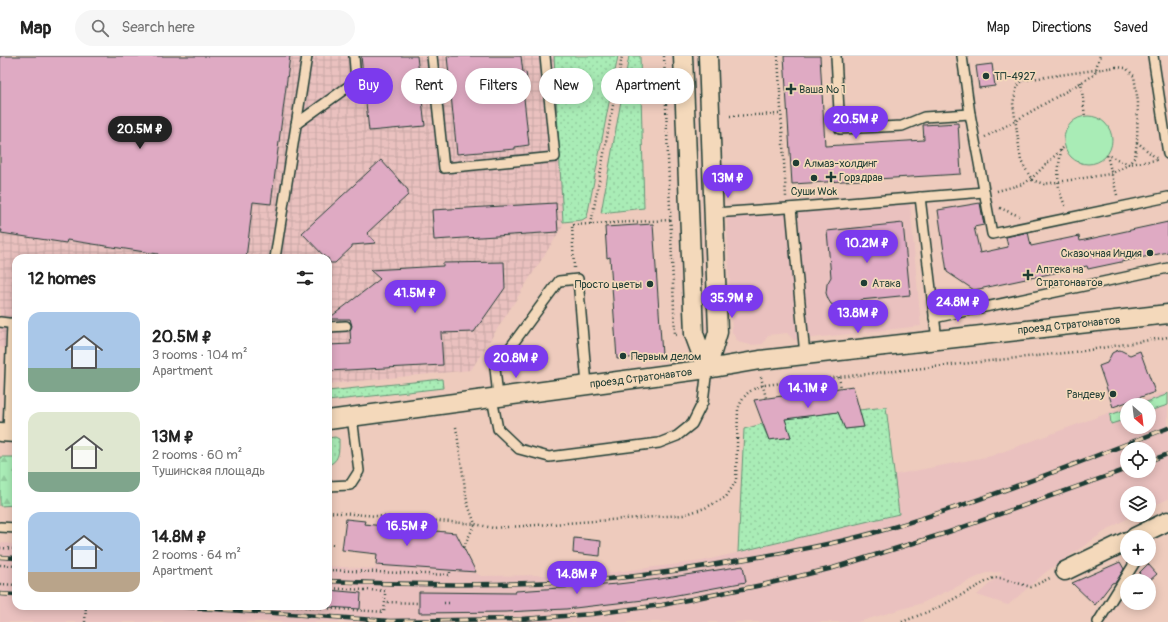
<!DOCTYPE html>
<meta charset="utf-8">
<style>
:root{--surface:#fff;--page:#f6f6f6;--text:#222;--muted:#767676;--line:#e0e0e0;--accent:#7c3aed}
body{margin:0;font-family:Pangolin,sans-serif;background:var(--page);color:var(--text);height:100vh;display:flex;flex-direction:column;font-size:15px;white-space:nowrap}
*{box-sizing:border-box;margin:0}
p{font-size:13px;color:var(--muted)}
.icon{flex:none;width:22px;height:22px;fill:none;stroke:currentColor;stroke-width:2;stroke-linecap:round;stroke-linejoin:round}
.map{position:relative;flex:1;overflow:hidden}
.side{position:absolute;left:12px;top:198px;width:320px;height:356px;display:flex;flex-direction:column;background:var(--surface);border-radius:12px;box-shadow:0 2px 10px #0003}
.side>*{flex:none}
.banner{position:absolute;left:344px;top:12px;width:380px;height:36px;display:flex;gap:8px}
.needle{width:26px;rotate:152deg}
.buttons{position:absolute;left:1120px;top:342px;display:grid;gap:8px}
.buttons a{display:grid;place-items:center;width:36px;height:36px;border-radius:50%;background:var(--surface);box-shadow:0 2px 10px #0003;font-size:20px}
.price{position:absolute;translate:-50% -34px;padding:0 9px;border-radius:14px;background:var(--accent);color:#fff;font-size:13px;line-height:26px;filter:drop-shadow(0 1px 2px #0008)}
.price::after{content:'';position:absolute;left:50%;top:24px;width:12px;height:9px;margin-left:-6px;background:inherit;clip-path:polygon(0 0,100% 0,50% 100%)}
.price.current{background:#222;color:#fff}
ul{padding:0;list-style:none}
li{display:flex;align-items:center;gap:12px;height:100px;padding:0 16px}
li span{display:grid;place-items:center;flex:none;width:112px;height:80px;border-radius:12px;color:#555}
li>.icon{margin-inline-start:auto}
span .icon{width:48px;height:48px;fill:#fffc;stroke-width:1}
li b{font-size:17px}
h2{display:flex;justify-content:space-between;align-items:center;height:48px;padding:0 16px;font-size:17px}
.tag{padding:0 14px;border-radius:18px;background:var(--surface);box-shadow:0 2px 10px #0003;font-size:14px;line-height:36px}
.tag.current{background:var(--accent);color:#fff}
header{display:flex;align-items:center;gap:24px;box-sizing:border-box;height:56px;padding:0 20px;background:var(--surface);border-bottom:1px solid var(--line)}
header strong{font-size:19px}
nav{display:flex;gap:22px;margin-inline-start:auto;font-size:14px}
.search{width:280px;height:36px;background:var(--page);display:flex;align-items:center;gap:10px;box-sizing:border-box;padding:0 14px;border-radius:22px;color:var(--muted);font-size:15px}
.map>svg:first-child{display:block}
.built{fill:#eac1bf;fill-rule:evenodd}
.industrial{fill:url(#industrial-grid)}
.grass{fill:url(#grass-dots);stroke:#649475}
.forest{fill:url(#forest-firs);stroke:#649475}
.park{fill:#a9ecb6;stroke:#649475}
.building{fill:#dfaac3;stroke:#1f3d34}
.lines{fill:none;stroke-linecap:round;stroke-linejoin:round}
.service-casing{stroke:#1f3d34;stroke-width:12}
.minor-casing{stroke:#1f3d34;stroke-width:21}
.path{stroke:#1f3d34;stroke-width:2.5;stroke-dasharray:1 3;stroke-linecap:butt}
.service{stroke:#f4d9bb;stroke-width:9}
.minor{stroke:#f4d9bb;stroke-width:18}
.rail-casing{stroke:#1f3d34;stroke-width:4.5}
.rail{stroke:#f4d9bb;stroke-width:3;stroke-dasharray:9;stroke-linecap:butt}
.poi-dot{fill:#1f3d34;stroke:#f4d9bb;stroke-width:1.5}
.labels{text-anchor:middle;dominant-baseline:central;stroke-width:3.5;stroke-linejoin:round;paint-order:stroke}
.poi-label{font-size:11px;fill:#1f3d34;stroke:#f4d9bb;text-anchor:start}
.street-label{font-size:11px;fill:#1f3d34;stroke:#f4d9bb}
</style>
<header>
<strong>Map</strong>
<div class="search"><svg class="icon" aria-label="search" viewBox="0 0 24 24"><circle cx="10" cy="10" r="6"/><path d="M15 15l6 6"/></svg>Search here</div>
<nav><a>Map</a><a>Directions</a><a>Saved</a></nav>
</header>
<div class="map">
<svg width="1168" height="566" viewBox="0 0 1168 566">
<defs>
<pattern id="industrial-grid" width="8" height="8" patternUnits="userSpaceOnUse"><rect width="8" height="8" fill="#eac1bf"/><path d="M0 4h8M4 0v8" fill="none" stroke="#c8a7a5"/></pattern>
<pattern id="grass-dots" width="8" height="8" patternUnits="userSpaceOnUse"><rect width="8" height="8" fill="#a9ecb6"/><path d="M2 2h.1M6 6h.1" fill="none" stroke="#91cb9d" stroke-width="1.8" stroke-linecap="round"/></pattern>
<pattern id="forest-firs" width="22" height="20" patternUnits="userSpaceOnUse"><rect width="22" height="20" fill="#a9ecb6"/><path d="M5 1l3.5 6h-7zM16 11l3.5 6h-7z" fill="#91cb9d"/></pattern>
</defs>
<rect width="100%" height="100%" fill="#eecbbd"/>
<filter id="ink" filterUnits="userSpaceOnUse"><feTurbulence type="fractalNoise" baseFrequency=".025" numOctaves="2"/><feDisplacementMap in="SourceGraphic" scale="8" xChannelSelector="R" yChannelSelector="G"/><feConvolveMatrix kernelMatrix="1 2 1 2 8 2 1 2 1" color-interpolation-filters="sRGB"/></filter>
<g filter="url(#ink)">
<!-- built -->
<g class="built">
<path d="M909,137L921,270L794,284L787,277L768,279L763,288L751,289L741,287L736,283L732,276L726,150Z"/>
<path d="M1161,337H1168V443L1149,452V437H1127V459H1134L1110,472L1046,516L1008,549L977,539L1003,516L986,517L922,547L858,566H0V487L16,488V550H328V510L375,513L378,470L456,477L475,516L481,520L599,518L702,505L898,458L893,419L991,400L1127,350V371H1149V349H1129ZM1127,393H1149V415H1127Z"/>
</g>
<!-- industrial -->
<path class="industrial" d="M0,0H554L563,170L471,314L328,328V202H16V293L0,291Z"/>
<!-- grass -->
<g class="grass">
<path d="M554,0H618L587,161L582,164L563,166Z"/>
<path d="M629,0H640L644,152L601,157Z"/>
<path d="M442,323L443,332L328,345V335Z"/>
<path d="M886,351L899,458L738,496L744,373L762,368L769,384L791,381L785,363L838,356L845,373L864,371L859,354Z"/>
<path d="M335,381L339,383C339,394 340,405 328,409V382Z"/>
</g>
<!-- forest -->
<g class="forest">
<path d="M1168,337V349L1149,355V349H1138L1166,339Z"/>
<path d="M1127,353V363L1111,368L1110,359Z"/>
<path d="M0,401H16V449L0,450Z"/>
</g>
<!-- park -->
<circle class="park" cx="1088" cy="84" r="24"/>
<!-- building -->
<g class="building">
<path d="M0,0H290L271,148L253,146L246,202H165L158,201V198L67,184L66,187L1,177L2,174H0Z"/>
<path d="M361,0H417L425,70L369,75Z"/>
<path d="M447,0H521L523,17L526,16L528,32L523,33L529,89L515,91V93L457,98Z"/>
<path d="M784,0H820L825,90L924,84L923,69L958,67L961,118L792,128Z"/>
<path d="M992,8L995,30L979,32L976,10Z"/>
<path d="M381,104L408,134V139L367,177L376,187L352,189V191L335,207H330L328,202H326L302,177Z"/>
<path d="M556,147L558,176L434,184L432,154Z"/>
<path d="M980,147L984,169L974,171L980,197L1008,191L1006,181L1028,176L1031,190L1079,180L1080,185L1168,166V196L1088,213L1087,210L974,234L947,216L938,154Z"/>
<path d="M903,167L910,239L860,244L852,250L846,252L837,251L831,248L828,243L826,237L827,228L831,221L827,175Z"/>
<path d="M653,168L662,299L617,303L610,201L607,202L605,171Z"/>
<path d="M504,206L505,232L474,276L441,277L443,309L328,315V289L351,288L350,274L352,270L350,263H328L380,223L370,214L443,210V207Z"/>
<path d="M1120,294L1130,299L1140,295L1155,336L1113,351L1099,310L1107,307L1112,297L1116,295Z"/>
<path d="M853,330L864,371L845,373L838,356L785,363L791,381L769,384L754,344Z"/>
<path d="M346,463L365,465L364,468L456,477L476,516L376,509L377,498L342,494Z"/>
<path d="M574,482L601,485L600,500L573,497Z"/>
<path d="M1120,506L1124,513L1116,526L1112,527L1095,549L1072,527Z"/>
<path d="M1148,508L1157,518L1149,525H1147L1139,517Z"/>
<path d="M743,510L746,526L661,542L566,553L506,556L419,557V536L515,537L516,535L618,528L660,523Z"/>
<path d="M328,534L361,537L360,553L328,551Z"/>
</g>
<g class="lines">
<defs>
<g id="service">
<path d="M432,0L444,112L555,101L545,0"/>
<path d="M836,0L840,73L902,70L924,61L970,58"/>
<path d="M962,0L970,58L992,178L1168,141"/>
<path d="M1153,0L1168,98"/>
<path d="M296,68L356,25L354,0"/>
<path d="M920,141L937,284"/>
<path d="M791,152L805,299"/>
<path d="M714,157L787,152L984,136"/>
<path d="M275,202L307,0"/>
<path d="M934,262L1168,212"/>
<path d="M0,266L16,268"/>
<path d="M328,271L346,270"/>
<path d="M498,341L495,312L559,225L578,223L587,329"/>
<path d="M492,342L498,373L519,393L549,401L659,387L677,380L692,368L703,346L707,313"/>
<path d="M8,376L12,267"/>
<path d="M328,430L350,429L359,415L352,361"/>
<path d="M0,471L16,472"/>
<path d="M1098,566L1137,503"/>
</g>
<g id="minor">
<path d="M683,0L694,278L707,313"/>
<path d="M707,313L718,276L708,0"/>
<path d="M328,364L707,313L760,304L1168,258"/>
<path d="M0,376L16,377"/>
<path d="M1135,481L1168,465"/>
<path d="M1065,515L1127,485"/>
</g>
</defs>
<!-- service casing -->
<use href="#service" class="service-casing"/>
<!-- minor casing -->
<use href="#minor" class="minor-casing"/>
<!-- path -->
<g class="path">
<path d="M664,0L675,279H679"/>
<path d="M778,0L786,141"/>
<path d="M1116,11L1126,12L1134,20L1138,46L1137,86L1135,101L1129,108L1121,113L1110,118L1044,128L1032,124L1021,105L1013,47L1017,31L1020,27L1024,24Z"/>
<path d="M1081,26L1085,61"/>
<path d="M730,60L781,58"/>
<path d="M985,81L1015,65L1094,19C1097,12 1097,6 1100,0"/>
<path d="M1137,86L1156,102"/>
<path d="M1061,94C1058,117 1055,130 1066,151"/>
<path d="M997,135L1023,128L1031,123L1065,90"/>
<path d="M1117,139L1107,99L1129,108L1157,104"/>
<path d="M1000,152L1019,160"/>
<path d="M591,168L622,0"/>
<path d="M574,212L572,169L671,164"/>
<path d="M761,321L766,342"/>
<path d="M839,321L841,332"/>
<path d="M456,371L467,446L475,468L463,492"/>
<path d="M328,456L475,468L493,472L683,459L705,452L726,441L736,425L738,353C744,338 749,334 764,329L1083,295L1168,281"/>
<path d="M328,488L334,489"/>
<path d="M0,492L16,493"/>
<path d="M0,509L16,510"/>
<path d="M328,514L450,519V514"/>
<path d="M0,528L16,529"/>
<path d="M328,532L385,535V546"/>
<path d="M444,547H449"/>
<path d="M289,550L384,556L385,546L419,547"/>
<path d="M85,566L86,550"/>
<path d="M902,566L935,553L993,522H1001L1031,531L1050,522"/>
</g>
<!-- service -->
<use href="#service" class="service"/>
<!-- minor -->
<use href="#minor" class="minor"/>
<defs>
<g id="rail">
<path d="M1149,405L1168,398"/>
<path d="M0,501L16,502"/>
<path d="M328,525C384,528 441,529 497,528C537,527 578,526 618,522C657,518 696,512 734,505C785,497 837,488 887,473C982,445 1075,408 1168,372"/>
<path d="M0,538L16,539"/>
<path d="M171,550L390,565L522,563L592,558L662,549L762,529L833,512L946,477L1127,413"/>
</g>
</defs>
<!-- rail casing -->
<use href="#rail" class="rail-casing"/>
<!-- rail -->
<use href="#rail" class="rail"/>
</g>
</g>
<!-- markers -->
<g class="poi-dot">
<circle cx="986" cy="20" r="4"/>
<path d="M789 27h4v4h4v4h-4v4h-4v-4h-4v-4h4z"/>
<circle cx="796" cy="107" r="4"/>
<path d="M829 115h4v4h4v4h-4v4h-4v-4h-4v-4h4z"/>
<circle cx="814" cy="122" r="4"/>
<circle cx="1150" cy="197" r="4"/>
<path d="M1026 213h4v4h4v4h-4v4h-4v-4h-4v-4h4z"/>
<circle cx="864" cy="227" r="4"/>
<circle cx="650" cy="228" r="4"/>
<circle cx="623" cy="300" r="4"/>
<circle cx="1113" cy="338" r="4"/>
</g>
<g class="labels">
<!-- poi labels -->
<g class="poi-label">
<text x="994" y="20">ТП-4927</text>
<text x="799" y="33">Ваша № 1</text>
<text x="804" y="107">Алмаз-холдинг</text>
<text x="839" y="121">Горздрав</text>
<text x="814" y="135" text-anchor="middle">Суши Wok</text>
<text x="1142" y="197" text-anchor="end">Сказочная Индия</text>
<text x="1036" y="213">Аптека на<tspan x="1036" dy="13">Стратонавтов</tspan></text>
<text x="872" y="227">Атака</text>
<text x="642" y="228" text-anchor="end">Просто цветы</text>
<text x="631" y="300">Первым делом</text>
<text x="1105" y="338" text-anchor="end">Рандеву</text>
</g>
<!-- street labels -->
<g class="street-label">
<text transform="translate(1069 269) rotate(-6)">проезд Стратонавтов</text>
<text transform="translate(641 322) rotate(-7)">проезд Стратонавтов</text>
</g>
</g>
</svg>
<div class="buttons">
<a><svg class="needle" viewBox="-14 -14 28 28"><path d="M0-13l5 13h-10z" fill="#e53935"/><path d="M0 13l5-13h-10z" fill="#767676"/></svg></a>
<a><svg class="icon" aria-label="locate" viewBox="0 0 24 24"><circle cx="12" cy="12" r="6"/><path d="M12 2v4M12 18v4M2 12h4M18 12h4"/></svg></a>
<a><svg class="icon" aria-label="layers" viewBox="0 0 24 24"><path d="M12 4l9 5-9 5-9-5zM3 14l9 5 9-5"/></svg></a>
<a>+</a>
<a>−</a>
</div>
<b class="price" style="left:856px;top:84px">20.5M ₽</b>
<b class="price current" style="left:140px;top:94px">20.5M ₽</b>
<b class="price" style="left:728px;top:143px">13M ₽</b>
<b class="price" style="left:867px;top:208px">10.2M ₽</b>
<b class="price" style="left:415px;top:258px">41.5M ₽</b>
<b class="price" style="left:732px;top:263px">35.9M ₽</b>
<b class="price" style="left:958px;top:267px">24.8M ₽</b>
<b class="price" style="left:858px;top:278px">13.8M ₽</b>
<b class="price" style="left:516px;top:323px">20.8M ₽</b>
<b class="price" style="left:808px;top:353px">14.1M ₽</b>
<b class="price" style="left:407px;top:491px">16.5M ₽</b>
<b class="price" style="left:577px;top:539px">14.8M ₽</b>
<div class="banner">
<a class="tag current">Buy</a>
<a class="tag">Rent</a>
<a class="tag">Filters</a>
<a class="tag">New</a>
<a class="tag">Apartment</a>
</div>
<section class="side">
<h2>12 homes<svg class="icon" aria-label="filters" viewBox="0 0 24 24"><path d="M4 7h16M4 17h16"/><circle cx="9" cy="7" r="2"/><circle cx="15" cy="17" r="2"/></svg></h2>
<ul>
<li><span style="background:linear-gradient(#a9c7e8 70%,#7fa58c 0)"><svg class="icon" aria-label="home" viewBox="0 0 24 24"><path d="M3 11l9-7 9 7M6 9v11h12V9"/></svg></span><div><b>20.5M ₽</b><p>3 rooms · 104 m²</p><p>Apartment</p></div></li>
<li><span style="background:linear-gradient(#dfe7d0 75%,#7fa58c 0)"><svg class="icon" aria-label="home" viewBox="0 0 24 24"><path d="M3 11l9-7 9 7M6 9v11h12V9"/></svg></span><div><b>13M ₽</b><p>2 rooms · 60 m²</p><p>Тушинская площадь</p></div></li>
<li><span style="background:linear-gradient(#a9c7e8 75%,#b9a48a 0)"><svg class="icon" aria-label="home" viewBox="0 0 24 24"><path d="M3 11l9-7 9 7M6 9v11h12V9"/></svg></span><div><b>14.8M ₽</b><p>2 rooms · 64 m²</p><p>Apartment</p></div></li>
</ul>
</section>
</div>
